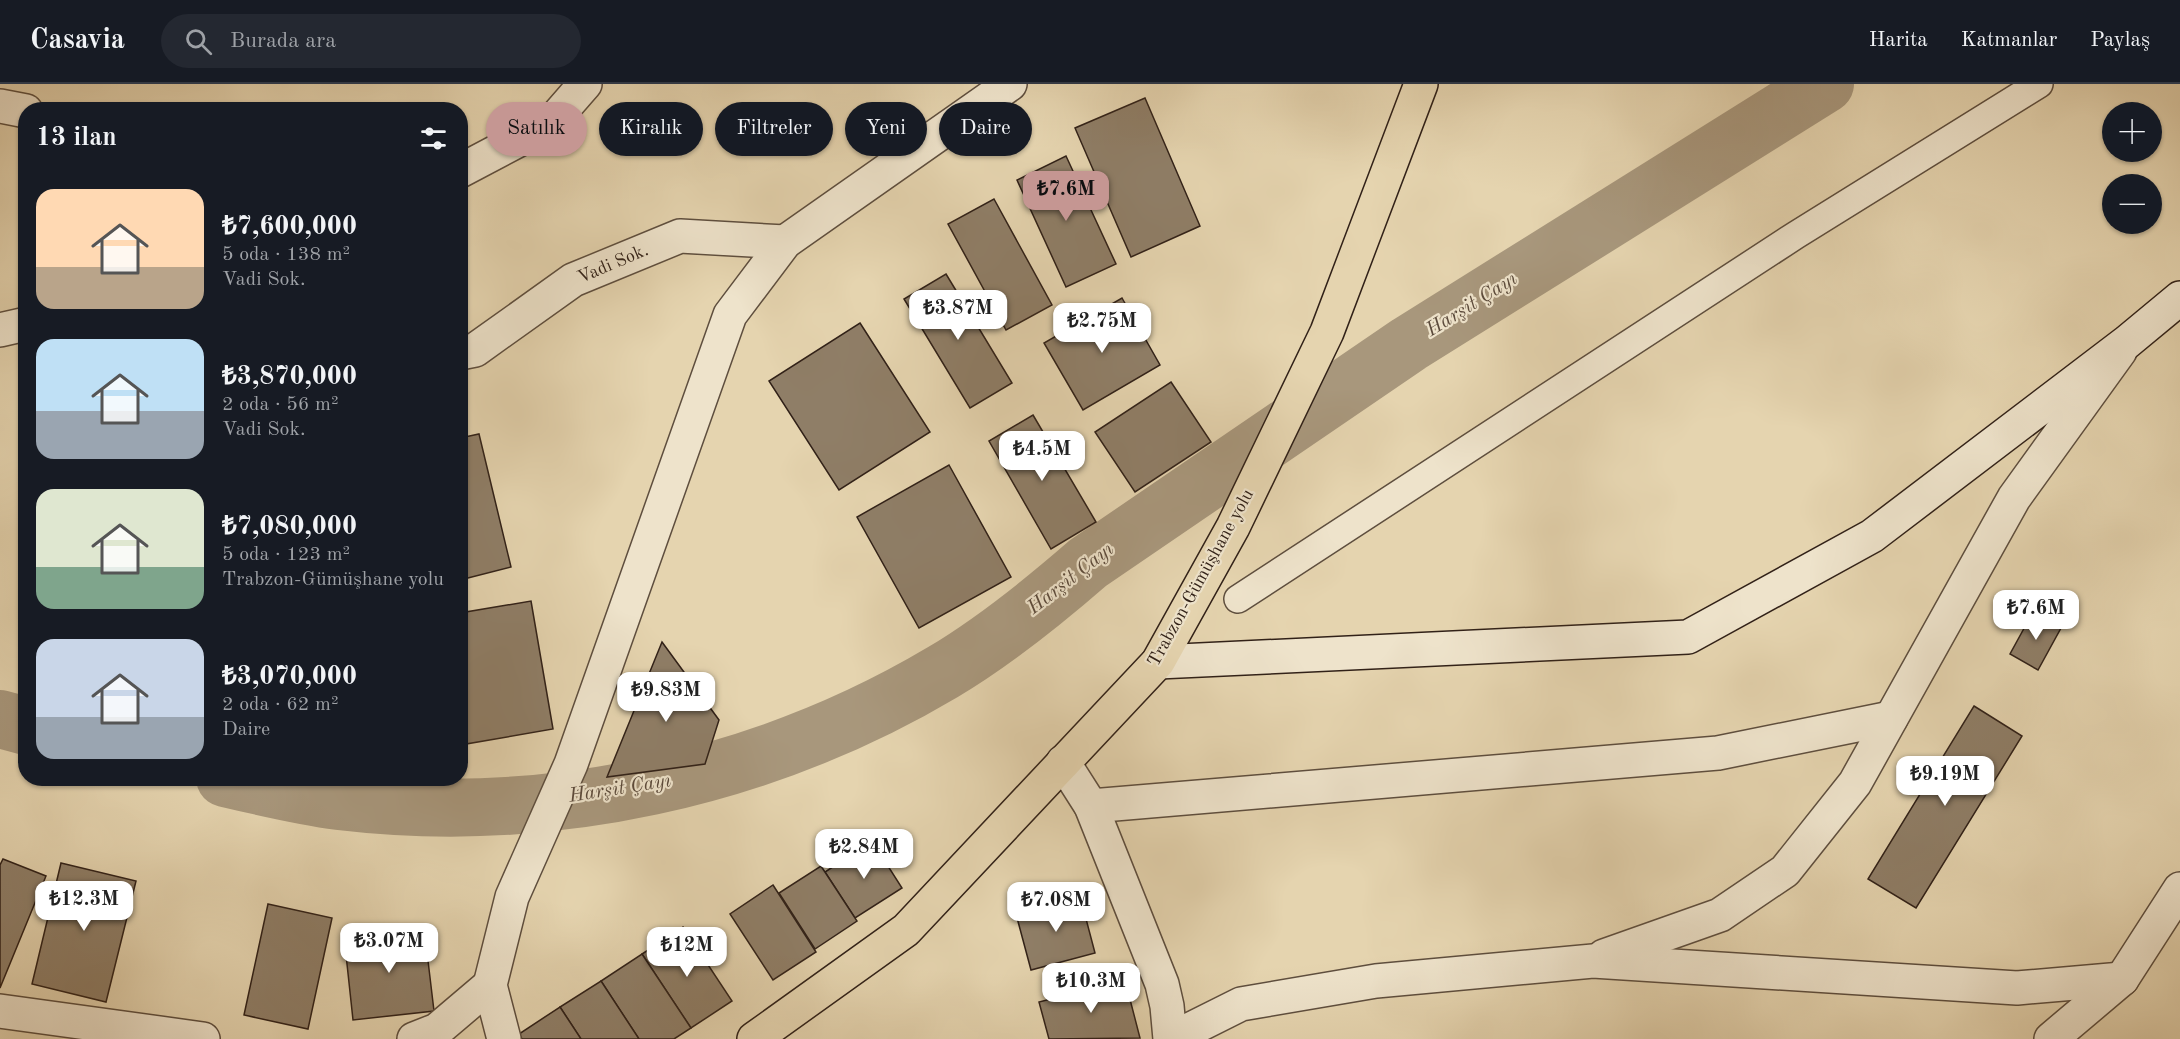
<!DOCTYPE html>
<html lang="tr">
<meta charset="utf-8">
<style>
:root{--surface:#171b24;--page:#242831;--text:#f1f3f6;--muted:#9ea1a6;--line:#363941;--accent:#c59692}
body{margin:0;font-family:"Old Standard TT",serif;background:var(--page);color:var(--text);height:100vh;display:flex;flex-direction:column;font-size:22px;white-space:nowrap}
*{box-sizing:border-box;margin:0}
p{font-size:20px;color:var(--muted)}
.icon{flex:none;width:33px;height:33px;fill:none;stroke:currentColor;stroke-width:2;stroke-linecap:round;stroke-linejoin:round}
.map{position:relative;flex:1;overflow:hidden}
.panel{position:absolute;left:18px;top:18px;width:450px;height:684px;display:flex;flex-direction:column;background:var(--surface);border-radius:24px;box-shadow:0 2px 4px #0004}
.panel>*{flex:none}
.banner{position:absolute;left:486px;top:18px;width:570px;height:54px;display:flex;gap:12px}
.controls{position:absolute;left:2102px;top:18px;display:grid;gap:12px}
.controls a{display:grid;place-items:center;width:60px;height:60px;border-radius:50%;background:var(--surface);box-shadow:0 2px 4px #0004;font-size:30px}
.price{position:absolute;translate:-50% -51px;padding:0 14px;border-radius:12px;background:#fff;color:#222;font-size:20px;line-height:39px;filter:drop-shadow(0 2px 3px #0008)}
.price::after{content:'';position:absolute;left:50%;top:36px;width:18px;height:14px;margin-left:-9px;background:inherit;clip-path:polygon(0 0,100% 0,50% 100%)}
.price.active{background:var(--accent);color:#111}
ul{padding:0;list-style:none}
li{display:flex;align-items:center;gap:18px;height:150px;padding:0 18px}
li span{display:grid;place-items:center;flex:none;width:168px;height:120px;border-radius:18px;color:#555}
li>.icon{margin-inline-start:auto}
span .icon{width:72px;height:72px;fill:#fffc;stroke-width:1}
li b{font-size:26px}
h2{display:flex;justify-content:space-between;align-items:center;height:72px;padding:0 18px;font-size:26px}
.chip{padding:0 21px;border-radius:27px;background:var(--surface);box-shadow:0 2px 4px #0004;font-size:21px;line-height:54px}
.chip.active{background:var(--accent);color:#111}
header{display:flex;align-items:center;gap:36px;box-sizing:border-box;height:84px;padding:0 30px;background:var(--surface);border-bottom:2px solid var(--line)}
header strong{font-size:28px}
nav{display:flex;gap:33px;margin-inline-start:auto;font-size:21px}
.search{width:420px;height:54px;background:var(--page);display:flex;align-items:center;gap:15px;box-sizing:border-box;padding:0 21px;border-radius:33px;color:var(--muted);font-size:22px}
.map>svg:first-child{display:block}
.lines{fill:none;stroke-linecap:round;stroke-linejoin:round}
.river{stroke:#a8977c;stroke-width:58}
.building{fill:#8f7e67;stroke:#312118;stroke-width:1.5}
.pedestrian-casing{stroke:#5e4e3e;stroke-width:30}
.minor-casing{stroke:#5e4e3e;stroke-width:36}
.tertiary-casing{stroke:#5e4e3e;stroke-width:36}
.secondary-casing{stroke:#312118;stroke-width:36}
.primary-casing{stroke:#312118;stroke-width:36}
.pedestrian{stroke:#eee3cb;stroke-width:27}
.minor{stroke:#eee3cb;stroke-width:33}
.tertiary{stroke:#eee3cb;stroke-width:33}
.secondary{stroke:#eee3cb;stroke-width:33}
.primary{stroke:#e5d4af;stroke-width:33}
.labels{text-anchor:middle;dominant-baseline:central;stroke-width:4.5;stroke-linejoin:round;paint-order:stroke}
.street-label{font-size:18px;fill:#312118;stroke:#eee3cb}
.water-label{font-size:20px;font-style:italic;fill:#5b4a3b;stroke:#eee3cb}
</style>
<header>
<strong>Casavia</strong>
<div class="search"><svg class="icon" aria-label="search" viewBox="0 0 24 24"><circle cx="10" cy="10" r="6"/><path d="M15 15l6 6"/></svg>Burada ara</div>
<nav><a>Harita</a><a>Katmanlar</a><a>Paylaş</a></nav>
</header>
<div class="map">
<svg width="2180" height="955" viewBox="0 0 2180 955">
<rect width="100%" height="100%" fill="#e5d4af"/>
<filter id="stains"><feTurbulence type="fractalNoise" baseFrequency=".00333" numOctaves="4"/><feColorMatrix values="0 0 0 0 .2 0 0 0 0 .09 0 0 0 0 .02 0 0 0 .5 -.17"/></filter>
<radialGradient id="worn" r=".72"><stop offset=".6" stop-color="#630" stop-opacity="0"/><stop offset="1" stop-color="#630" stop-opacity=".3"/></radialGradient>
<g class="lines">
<!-- river -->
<g class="river">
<path d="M0,635L26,642"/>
<path d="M225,694C263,703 301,712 339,717C548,742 763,695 943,588C995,557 1042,519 1088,479L1409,260L1825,0"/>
</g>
</g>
<!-- building -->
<g class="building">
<path d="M1145,14L1200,142L1131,173L1075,44Z"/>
<path d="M1066,72L1116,180L1066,203L1017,96Z"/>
<path d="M994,115L1052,221L1006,246L948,140Z"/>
<path d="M946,190L1012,299L970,324L904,215Z"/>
<path d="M1122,214L1160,281L1083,326L1044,259Z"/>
<path d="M860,239L930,348L839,406L769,297Z"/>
<path d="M1171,298L1211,358L1135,408L1095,348Z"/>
<path d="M1033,331L1096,438L1051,465L989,357Z"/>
<path d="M479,350L511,483L460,496V354Z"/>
<path d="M949,381L1011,493L919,544L857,433Z"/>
<path d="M531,517L553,645L460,661V529Z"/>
<path d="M2033,528L2061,544L2038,586L2010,570Z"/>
<path d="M662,558L719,636L705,680L607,693Z"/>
<path d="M1974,622L2022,652L1916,824L1868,795Z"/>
<path d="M872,757L902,804L855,834L825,788Z"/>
<path d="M3,775L46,792L0,904V781Z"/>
<path d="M61,779L136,797L106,918L32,900Z"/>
<path d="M821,782L857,837L815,865L779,809Z"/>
<path d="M773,801L816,868L773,896L730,830Z"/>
<path d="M1080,812L1095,869L1031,886L1016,830Z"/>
<path d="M268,820L332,834L308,945L244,931Z"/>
<path d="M424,843L434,927L353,936L344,852Z"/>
<path d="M683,843L732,917L691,944L642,870Z"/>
<path d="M642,870L691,944L674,955H639L601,897Z"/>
<path d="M1125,896L1140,954L1049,955L1039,918Z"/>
<path d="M601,897L639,955H581L560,923Z"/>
<path d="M560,923L581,955H522L519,950Z"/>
</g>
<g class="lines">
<defs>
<path id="pedestrian" d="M1238,515L1796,151L2039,0"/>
<g id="minor">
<path d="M0,22L26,27"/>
<path d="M460,87L551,39L585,0"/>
<path d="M0,246L26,240"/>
<path d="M460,269L475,266L573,196L680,152L785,158"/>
<path d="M1063,678L1091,722L1162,900L1167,922L1170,955"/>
<path d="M1091,722L1718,669L1891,634"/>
<path d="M1604,872L1720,831L1785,787L1855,699L2014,414L2120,267"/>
<path d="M0,927L203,955"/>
<path d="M414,955L437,946L490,901"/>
<path d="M1171,955L1241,920L1376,897L1593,877L2017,904L2122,895"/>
<path d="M2051,955L2122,895L2180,805"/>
</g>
<path id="tertiary" d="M504,955L490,901L512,813L571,680L730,231L785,158L1010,0"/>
<path id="secondary" d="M1158,578L1688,553L1872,452L2127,258L2180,214"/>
<path id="primary" d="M754,955L906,846L1158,578L1233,443L1327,248L1421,0"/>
</defs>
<!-- pedestrian casing -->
<use href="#pedestrian" class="pedestrian-casing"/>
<!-- minor casing -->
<use href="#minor" class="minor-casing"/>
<!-- tertiary casing -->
<use href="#tertiary" class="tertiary-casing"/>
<!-- secondary casing -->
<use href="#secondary" class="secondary-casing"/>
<!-- primary casing -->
<use href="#primary" class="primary-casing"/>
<!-- pedestrian -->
<use href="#pedestrian" class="pedestrian"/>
<!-- minor -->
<use href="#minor" class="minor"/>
<!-- tertiary -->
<use href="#tertiary" class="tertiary"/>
<!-- secondary -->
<use href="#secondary" class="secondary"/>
<!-- primary -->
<use href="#primary" class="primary"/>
</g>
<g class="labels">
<!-- street labels -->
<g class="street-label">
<text transform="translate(613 180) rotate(-23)">Vadi Sok.</text>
<text transform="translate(1201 494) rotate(-61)">Trabzon-Gümüşhane yolu</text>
</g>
<!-- water labels -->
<g class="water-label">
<text transform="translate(1472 221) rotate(-32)">Harşit Çayı</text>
<text transform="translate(1071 495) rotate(-38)">Harşit Çayı</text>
<text transform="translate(620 705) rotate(-9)">Harşit Çayı</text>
</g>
</g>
<rect width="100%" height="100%" filter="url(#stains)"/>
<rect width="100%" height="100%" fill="url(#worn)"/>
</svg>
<div class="controls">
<a>+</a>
<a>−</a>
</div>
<b class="price active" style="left:1066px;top:138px">₺7.6M</b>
<b class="price" style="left:958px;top:257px">₺3.87M</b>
<b class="price" style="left:1102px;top:270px">₺2.75M</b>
<b class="price" style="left:1042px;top:398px">₺4.5M</b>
<b class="price" style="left:2036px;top:557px">₺7.6M</b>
<b class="price" style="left:666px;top:639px">₺9.83M</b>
<b class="price" style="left:1945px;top:723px">₺9.19M</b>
<b class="price" style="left:864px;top:796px">₺2.84M</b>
<b class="price" style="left:84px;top:848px">₺12.3M</b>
<b class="price" style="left:1056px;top:849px">₺7.08M</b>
<b class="price" style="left:389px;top:890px">₺3.07M</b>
<b class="price" style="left:687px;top:894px">₺12M</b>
<b class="price" style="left:1091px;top:930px">₺10.3M</b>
<div class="banner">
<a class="chip active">Satılık</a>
<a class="chip">Kiralık</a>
<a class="chip">Filtreler</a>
<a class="chip">Yeni</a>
<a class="chip">Daire</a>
</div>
<section class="panel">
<h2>13 ilan<svg class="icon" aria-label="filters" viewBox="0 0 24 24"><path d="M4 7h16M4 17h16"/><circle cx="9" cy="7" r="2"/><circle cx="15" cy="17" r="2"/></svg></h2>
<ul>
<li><span style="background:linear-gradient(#ffd9b3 65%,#b9a48a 0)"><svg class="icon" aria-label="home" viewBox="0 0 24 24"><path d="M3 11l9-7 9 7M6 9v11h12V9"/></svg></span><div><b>₺7,600,000</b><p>5 oda · 138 m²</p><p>Vadi Sok.</p></div></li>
<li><span style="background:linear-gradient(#bfe0f5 60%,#9aa5b1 0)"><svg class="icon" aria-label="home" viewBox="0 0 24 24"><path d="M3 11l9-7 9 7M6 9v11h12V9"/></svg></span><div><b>₺3,870,000</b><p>2 oda · 56 m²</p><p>Vadi Sok.</p></div></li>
<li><span style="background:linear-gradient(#dfe7d0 65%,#7fa58c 0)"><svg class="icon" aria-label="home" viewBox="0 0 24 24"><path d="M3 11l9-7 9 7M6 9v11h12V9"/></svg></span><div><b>₺7,080,000</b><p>5 oda · 123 m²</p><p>Trabzon-Gümüşhane yolu</p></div></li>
<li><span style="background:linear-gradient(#c9d6e8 65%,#9aa5b1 0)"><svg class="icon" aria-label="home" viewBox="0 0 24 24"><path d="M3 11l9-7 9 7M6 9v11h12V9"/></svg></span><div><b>₺3,070,000</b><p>2 oda · 62 m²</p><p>Daire</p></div></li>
</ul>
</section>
</div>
